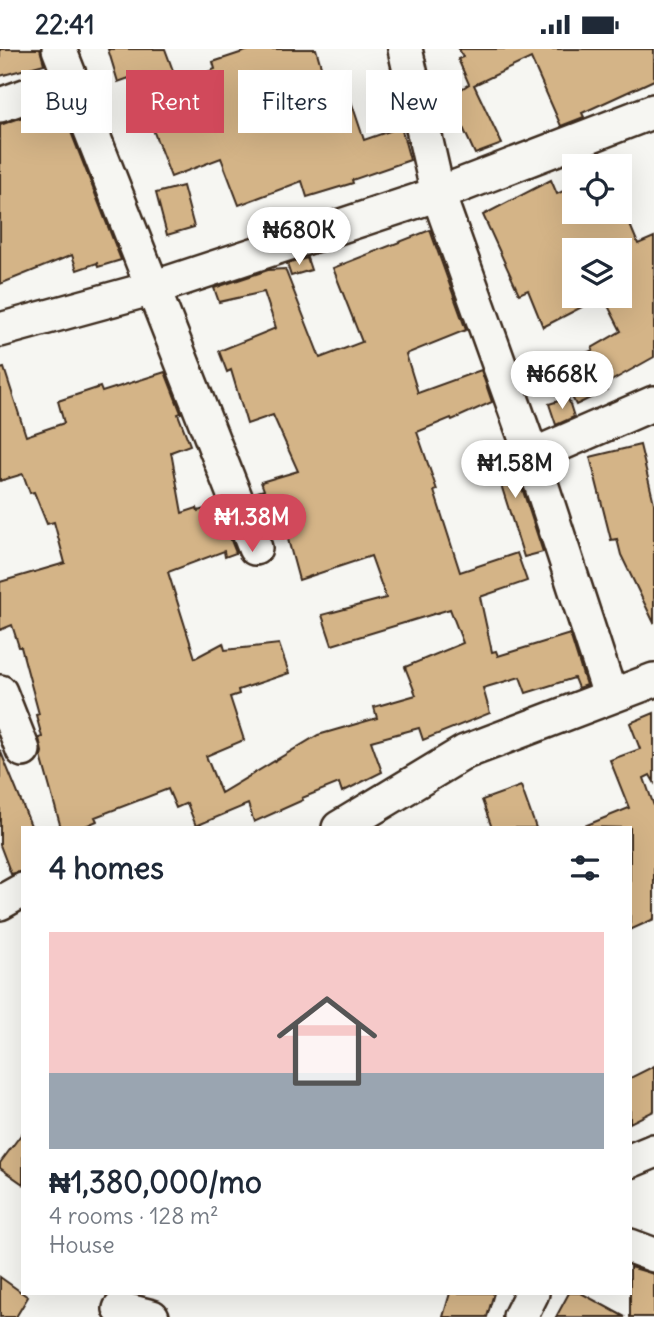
<!DOCTYPE html>
<meta charset="utf-8">
<style>
:root{--surface:#fff;--page:#f2f2f3;--text:#1f2937;--muted:#747a83;--accent:#d1495b}
body{margin:0;font-family:Delius,sans-serif;background:var(--page);color:var(--text);height:100vh;display:flex;flex-direction:column;font-size:26px;white-space:nowrap}
*{box-sizing:border-box;margin:0}
p{font-size:23px;color:var(--muted)}
.icon{flex:none;width:38px;height:38px;fill:none;stroke:currentColor;stroke-width:2;stroke-linecap:round;stroke-linejoin:round}
.map{position:relative;flex:1;overflow:hidden}
.drawer{position:absolute;left:21px;top:777px;width:611px;height:469px;display:flex;flex-direction:column;background:var(--surface);border-radius:0px;box-shadow:0 7px 28px #0002}
.drawer>*{flex:none}
.top-card{position:absolute;left:21px;top:21px;width:612px;height:63px;display:flex;gap:14px}
.controls{position:absolute;left:562px;top:105px;display:grid;gap:14px}
.controls a{display:grid;place-items:center;width:70px;height:70px;border-radius:0px;background:var(--surface);box-shadow:0 7px 28px #0002;font-size:35px}
.price{position:absolute;translate:-50% -60px;padding:0 16px;border-radius:24px;background:#fff;color:#222;font-size:23px;line-height:46px;filter:drop-shadow(0 2px 4px #0008)}
.price::after{content:'';position:absolute;left:50%;top:42px;width:21px;height:16px;margin-left:-10px;background:inherit;clip-path:polygon(0 0,100% 0,50% 100%)}
.price.active{background:var(--accent);color:#fff}
ul{padding:0;list-style:none}
li{display:grid;align-content:center;gap:14px;height:371px;padding:0 28px}
li span{display:grid;place-items:center;height:217px;border-radius:0px;color:#555}
li>.icon{margin-inline-start:auto}
span .icon{width:126px;height:126px;fill:#fffc;stroke-width:1}
li b{font-size:30px}
h2{display:flex;justify-content:space-between;align-items:center;height:84px;padding:0 28px;font-size:30px}
.chip{padding:0 24px;border-radius:0px;background:var(--surface);box-shadow:0 7px 28px #0002;font-size:24px;line-height:63px}
.chip.active{background:var(--accent);color:#fff}
.status{display:flex;justify-content:space-between;align-items:center;height:49px;padding:0 35px;background:var(--surface);direction:ltr}
.status svg{height:19px;fill:currentColor}
.map>svg:first-child{display:block}
.building{fill:#d4b487;stroke:#3b2a1e;stroke-width:2;fill-rule:evenodd}
.lines{fill:none;stroke-linecap:round;stroke-linejoin:round}
.minor-casing{stroke:#3b2a1e;stroke-width:38}
.minor{stroke:#f6f6f2;stroke-width:33}
</style>
<div class="status"><b>22:41</b><svg viewBox="0 0 49 12"><path d="M0 12V9h3v3zM5 12V6h3v6zM10 12V3h3v9zM15 12V0h3v12zM26 1h20v11H26zM47 4h2v5h-2z"/></svg></div>
<div class="map">
<svg width="654" height="1268" viewBox="0 0 654 1268">
<rect width="100%" height="100%" fill="#f6f6f2"/>
<filter id="ink" filterUnits="userSpaceOnUse"><feTurbulence type="fractalNoise" baseFrequency=".0143" numOctaves="2"/><feDisplacementMap in="SourceGraphic" scale="14" xChannelSelector="R" yChannelSelector="G"/><feConvolveMatrix kernelMatrix="1 2 1 2 8 2 1 2 1" color-interpolation-filters="sRGB"/></filter>
<g filter="url(#ink)">
<!-- building -->
<g class="building">
<path d="M0,0H40L44,15L0,27Z"/>
<path d="M108,0H165L178,35L215,20L213,13L252,0H316L332,55L350,49L364,91L401,78L410,111L352,131L353,134L307,148L302,132L239,156L221,109L171,128L144,57L138,59L129,29L118,33Z"/>
<path d="M459,0H654V31L582,64L584,68L561,77L531,9L474,36L502,95L475,105L449,48L469,35L458,10L463,8Z"/>
<path d="M60,55L121,211L98,218L97,214L77,221L72,206L0,235V76Z"/>
<path d="M551,131L557,145L574,137V163H620V152L638,195L654,188V308L604,336L607,341L576,356L557,318L593,301L592,299L621,282L603,247L543,278L528,241L519,245L483,166ZM574,201H620V247H574Z"/>
<path d="M183,137L194,178L167,186L156,144Z"/>
<path d="M430,181L466,281L406,305L418,344L481,321L492,353L452,371L451,369L417,383L437,441L434,442L460,523L517,504L527,532L480,548L492,603L496,602L498,607L570,585L586,636L578,639L574,629L526,644L520,628L483,639L490,664L423,691L419,679L371,692L382,723L342,743L339,734L302,749L303,751L254,773L248,755L196,777L187,754L176,759L168,740L95,768L97,772L81,779H61L41,707L42,703L39,689L42,688L36,666L39,665L21,598H19L12,576L0,581V533L65,514L54,473L47,475L34,443L30,444L23,425L0,432V320L4,319L26,387L64,374L58,352L100,338L102,343L165,323L181,364L178,365L190,396L171,403L182,464L197,459L198,462L217,456L236,504L225,508L224,502L168,523L195,609L223,594L225,601L279,595L289,624L238,641L239,645L230,648L244,691L206,707L221,744L318,686L377,669L374,658L416,646L405,618L463,594L450,560L332,596L322,566L386,549L371,507L299,531L286,483L272,489L254,444L264,441L261,433L298,422L273,366L247,375L231,321L227,323L219,302L276,279L264,243L219,253L214,239L268,221L285,220L320,309L362,293L333,219Z"/>
<path d="M307,209L311,221L291,227L287,215Z"/>
<path d="M568,349L574,368L556,376L549,355Z"/>
<path d="M508,396L543,503L524,508L497,423L492,426L486,403Z"/>
<path d="M640,396L654,454V574L621,506L617,490L611,491L590,408Z"/>
<path d="M654,664V733L650,726L644,729L654,757V870L630,881V779L582,778L629,759L610,711L640,700L630,674Z"/>
<path d="M0,701L32,779H23V822L11,825L0,796Z"/>
<path d="M521,737L536,779H492L482,751Z"/>
<path d="M654,1017V1062L630,1074V1029Z"/>
<path d="M23,1083V1135L0,1119V1114Z"/>
<path d="M630,1218L654,1225V1268H630Z"/>
<path d="M0,1228L28,1248L16,1268H0Z"/>
<path d="M450,1244H494L487,1268H443Z"/>
<path d="M569,1244H581L625,1268H556Z"/>
</g>
<g class="lines">
<defs>
<g id="minor">
<path d="M59,0L255,499"/>
<path d="M405,0L438,145L532,407L610,646"/>
<path d="M0,56L70,31"/>
<path d="M0,281L153,239L438,145L654,62"/>
<path d="M532,407L654,354"/>
<path d="M0,643L23,701"/>
<path d="M339,779L465,703L654,631"/>
<path d="M0,854L23,841"/>
<path d="M630,1112L654,1102"/>
<path d="M630,1197L654,1206"/>
<path d="M120,1260L152,1268"/>
<path d="M520,1268L532,1244"/>
</g>
</defs>
<!-- minor casing -->
<use href="#minor" class="minor-casing"/>
<!-- minor -->
<use href="#minor" class="minor"/>
</g>
</g>
</svg>
<div class="controls">
<a><svg class="icon" aria-label="locate" viewBox="0 0 24 24"><circle cx="12" cy="12" r="6"/><path d="M12 2v4M12 18v4M2 12h4M18 12h4"/></svg></a>
<a><svg class="icon" aria-label="layers" viewBox="0 0 24 24"><path d="M12 4l9 5-9 5-9-5zM3 14l9 5 9-5"/></svg></a>
</div>
<b class="price" style="left:299px;top:218px">₦680K</b>
<b class="price" style="left:562px;top:362px">₦668K</b>
<b class="price" style="left:515px;top:451px">₦1.58M</b>
<b class="price active" style="left:252px;top:505px">₦1.38M</b>
<div class="top-card">
<a class="chip">Buy</a>
<a class="chip active">Rent</a>
<a class="chip">Filters</a>
<a class="chip">New</a>
</div>
<section class="drawer">
<h2>4 homes<svg class="icon" aria-label="filters" viewBox="0 0 24 24"><path d="M4 7h16M4 17h16"/><circle cx="9" cy="7" r="2"/><circle cx="15" cy="17" r="2"/></svg></h2>
<ul>
<li><span style="background:linear-gradient(#f6c9c9 65%,#9aa5b1 0)"><svg class="icon" aria-label="home" viewBox="0 0 24 24"><path d="M3 11l9-7 9 7M6 9v11h12V9"/></svg></span><div><b>₦1,380,000/mo</b><p>4 rooms · 128 m²</p><p>House</p></div></li>
</ul>
</section>
</div>
